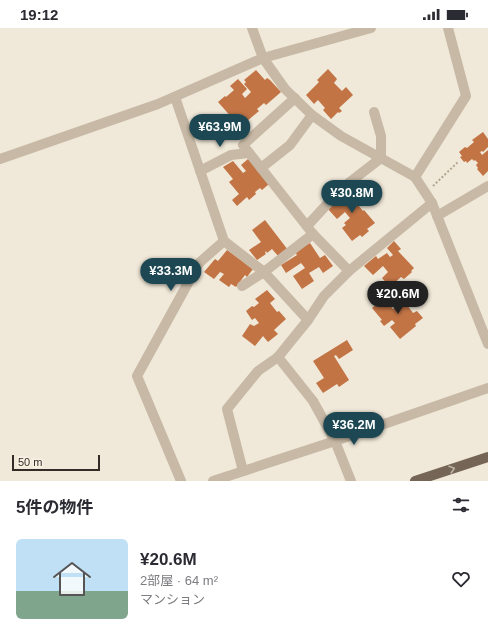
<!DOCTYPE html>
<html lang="ja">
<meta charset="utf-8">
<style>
:root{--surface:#fff;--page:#f7f7f7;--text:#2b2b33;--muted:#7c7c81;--accent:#1d4853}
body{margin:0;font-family:Arial,"Noto Sans JP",sans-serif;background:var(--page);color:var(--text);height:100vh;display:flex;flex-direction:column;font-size:15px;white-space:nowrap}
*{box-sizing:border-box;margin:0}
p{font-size:13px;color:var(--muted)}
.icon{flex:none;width:22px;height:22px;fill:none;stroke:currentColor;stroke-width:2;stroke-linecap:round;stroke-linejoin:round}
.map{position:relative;height:453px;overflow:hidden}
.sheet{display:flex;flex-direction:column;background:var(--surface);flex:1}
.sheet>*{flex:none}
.scale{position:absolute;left:12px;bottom:10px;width:88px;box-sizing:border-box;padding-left:4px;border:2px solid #332c26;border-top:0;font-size:11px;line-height:14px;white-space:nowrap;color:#332c26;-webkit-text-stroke:3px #f8f2e4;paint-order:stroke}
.price{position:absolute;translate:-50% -34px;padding:0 9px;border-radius:14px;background:var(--accent);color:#fff;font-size:13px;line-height:26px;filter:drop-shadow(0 1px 2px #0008)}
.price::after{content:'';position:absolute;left:50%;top:24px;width:12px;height:9px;margin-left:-6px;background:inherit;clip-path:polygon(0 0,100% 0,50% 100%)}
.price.current{background:#222;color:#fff}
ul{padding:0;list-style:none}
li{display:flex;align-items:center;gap:12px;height:100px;padding:0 16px}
li span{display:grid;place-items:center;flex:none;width:112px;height:80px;border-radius:6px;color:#555}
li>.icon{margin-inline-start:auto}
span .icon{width:48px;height:48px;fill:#fffc;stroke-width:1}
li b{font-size:17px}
h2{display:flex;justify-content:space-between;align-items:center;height:48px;padding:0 16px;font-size:17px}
.status{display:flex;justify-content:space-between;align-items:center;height:28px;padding:0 20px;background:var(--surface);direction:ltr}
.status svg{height:11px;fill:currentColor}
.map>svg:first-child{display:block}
.building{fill:#c27445}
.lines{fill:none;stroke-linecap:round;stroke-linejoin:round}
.path{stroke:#b3a48f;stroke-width:2;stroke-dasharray:2 2;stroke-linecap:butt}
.minor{stroke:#c7b9a5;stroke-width:10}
.major{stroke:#756557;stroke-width:10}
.oneway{stroke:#bdb3a5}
</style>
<div class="status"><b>19:12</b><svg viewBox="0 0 49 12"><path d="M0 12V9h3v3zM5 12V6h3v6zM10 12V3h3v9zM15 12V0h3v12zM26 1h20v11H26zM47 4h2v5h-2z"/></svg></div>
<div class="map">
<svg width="488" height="453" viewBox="0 0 488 453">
<rect width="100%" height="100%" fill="#f0e8d8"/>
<!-- building -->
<g class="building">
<path d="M328,41L337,51L334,55L342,63L346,59L353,67L339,80L342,83L339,85L338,84L331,91L323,82L325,80L318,72L314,76L306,67L319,54L317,52Z"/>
<path d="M256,42L265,52L267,50L270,52L281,64L266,77L264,75L257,81L259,83L234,104L227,96L233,91L218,74L225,68L226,69L234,62L230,58L238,51L247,61L242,66L245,70L251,64L244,56L246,54L244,52Z"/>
<path d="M483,104L488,111V119L483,124L482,123L480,124L482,127L488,122V143L483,148L477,141L478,140L476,137L478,135L475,132L474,133L472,131L467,135L466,133L464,134L460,129L462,128L459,124L465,119L467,120L474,114L472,112Z"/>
<path d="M248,131L269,156L262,162L260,160L255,164L256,166L249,172L247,169L237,178L232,172L239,166L229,154L233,151L223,139L233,133L243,145L246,143L241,137Z"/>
<path d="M355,156L365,168L361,171L357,167L353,171L363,183L364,182L375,195L367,201L369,203L362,209L360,207L352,213L342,200L346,197L344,195L350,190L345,184L337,191L328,181L338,171H339L342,170L340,168Z"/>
<path d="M265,192L288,222L279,229L272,221L267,225L266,223L265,225L266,226L257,232L249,222L261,214L252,202Z"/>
<path d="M394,213L401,221L398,223L414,240L411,243L412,244L404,251L401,249L390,259L382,250L388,244L383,238L373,247L364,238L376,228L378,231L387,225L390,229L393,227L387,220Z"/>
<path d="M310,215L320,230L325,227L333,238L323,245L319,239L309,245L314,253L302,261L293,248L305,240L301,235L286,245L281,237L297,227L295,224Z"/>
<path d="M227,222L253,241L247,249L245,247L236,259L231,256L229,259L219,252L224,246L220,244L214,251L204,244L215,231L218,233Z"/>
<path d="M396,261L408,276L407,277L413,285L417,283L423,290L415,296L416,298L400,311L390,299L395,295L392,292L384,298L380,293L382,292L372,280L384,270L393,281L397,279L388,268Z"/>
<path d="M267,262L275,271L270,275L277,284L279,283L286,291L274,302L278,306L268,314L263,308L255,318L242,308L250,296L254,298L259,295L255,290L252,292L246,283L252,278L254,279L259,275L255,271Z"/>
<path d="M347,312L353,322L339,331L336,327L334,328L349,352L339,359L337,356L323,365L316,355L324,350L313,333Z"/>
</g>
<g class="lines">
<!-- path -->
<path class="path" d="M433,158L458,134"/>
<!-- minor -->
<g class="minor">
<path d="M252,0L263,30L285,61L312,87L341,108L415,149"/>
<path d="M448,0L466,68L415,149L432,175L488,316"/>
<path d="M175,69L224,213L199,235L137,348L181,453"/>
<path d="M295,70L243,117L313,206L349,243"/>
<path d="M0,131L158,76L263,30L371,0"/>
<path d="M261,140L290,117L312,87"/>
<path d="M200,143L231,127L249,125"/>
<path d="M437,188L488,158"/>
<path d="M307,198L341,161L381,130V108L374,84"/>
<path d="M224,213L264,244L308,292"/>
<path d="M242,258L264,244L313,206"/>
<path d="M243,443L227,381L258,343L278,329"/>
<path d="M213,453L335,413L488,360"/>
<path d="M351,453L335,413L313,373L278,329L308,292L324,268L349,243L432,175"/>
</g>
<!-- major -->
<path class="major" d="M415,453L488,429"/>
</g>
<!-- one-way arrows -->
<defs><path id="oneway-chevron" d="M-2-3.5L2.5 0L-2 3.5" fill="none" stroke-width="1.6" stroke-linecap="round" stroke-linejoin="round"/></defs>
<use class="oneway" href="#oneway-chevron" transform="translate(452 441) rotate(-18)"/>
</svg>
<div class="scale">50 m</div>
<b class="price" style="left:220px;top:120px">¥63.9M</b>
<b class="price" style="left:352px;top:186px">¥30.8M</b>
<b class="price" style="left:171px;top:264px">¥33.3M</b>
<b class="price current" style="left:398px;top:287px">¥20.6M</b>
<b class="price" style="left:354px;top:418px">¥36.2M</b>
</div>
<section class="sheet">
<h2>5件の物件<svg class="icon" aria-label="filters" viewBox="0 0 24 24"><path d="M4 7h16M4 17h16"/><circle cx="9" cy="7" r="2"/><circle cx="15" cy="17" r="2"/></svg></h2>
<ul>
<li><span style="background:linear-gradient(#bfe0f5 65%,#7fa58c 0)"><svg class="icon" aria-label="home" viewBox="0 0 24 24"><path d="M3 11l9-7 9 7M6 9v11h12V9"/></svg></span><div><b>¥20.6M</b><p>2部屋 · 64 m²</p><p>マンション</p></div><svg class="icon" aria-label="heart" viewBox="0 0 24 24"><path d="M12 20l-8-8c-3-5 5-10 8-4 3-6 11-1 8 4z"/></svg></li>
</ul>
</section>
